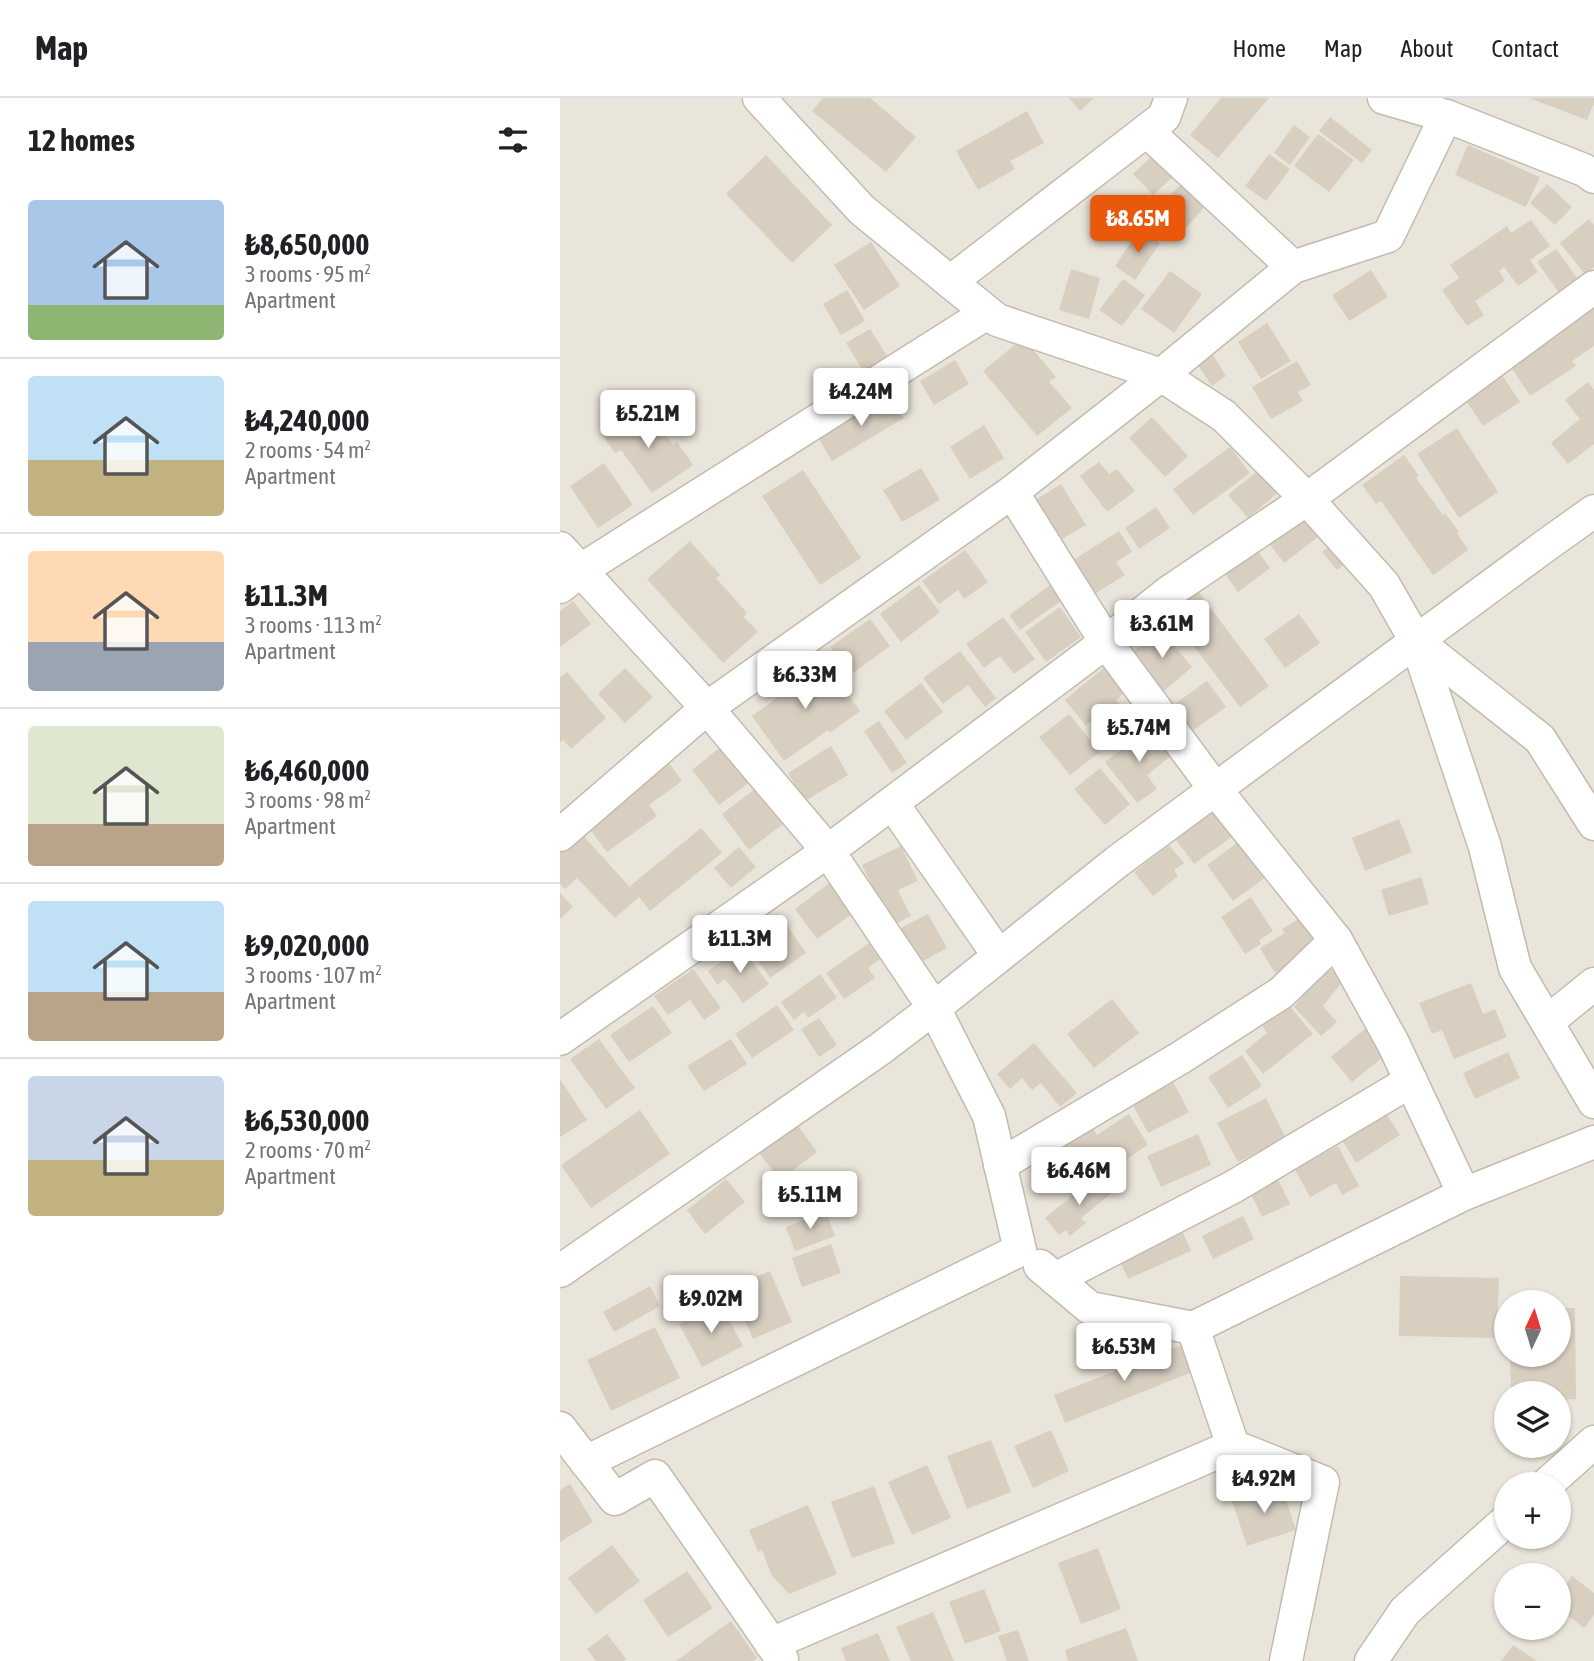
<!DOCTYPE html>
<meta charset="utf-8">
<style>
:root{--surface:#fff;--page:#f2f2f2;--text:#202124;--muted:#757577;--line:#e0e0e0;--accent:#ea580c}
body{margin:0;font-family:"Asap Condensed",sans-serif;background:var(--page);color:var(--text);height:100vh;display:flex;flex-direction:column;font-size:26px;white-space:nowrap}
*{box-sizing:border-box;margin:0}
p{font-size:23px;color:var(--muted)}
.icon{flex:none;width:38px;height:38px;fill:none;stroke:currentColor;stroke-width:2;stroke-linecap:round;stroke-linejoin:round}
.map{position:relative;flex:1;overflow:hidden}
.side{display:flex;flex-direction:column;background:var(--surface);width:560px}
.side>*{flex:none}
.needle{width:46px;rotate:4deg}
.tools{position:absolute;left:934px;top:1192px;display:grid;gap:14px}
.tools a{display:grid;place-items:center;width:77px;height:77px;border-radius:50%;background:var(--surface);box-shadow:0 2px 5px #0004;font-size:35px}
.price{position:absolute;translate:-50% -60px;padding:0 16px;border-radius:7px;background:#fff;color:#222;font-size:23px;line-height:46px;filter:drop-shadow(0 2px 4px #0008)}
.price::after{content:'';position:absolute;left:50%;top:42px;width:21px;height:16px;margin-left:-10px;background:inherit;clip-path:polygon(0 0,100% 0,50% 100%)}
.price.on{background:var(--accent);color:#fff}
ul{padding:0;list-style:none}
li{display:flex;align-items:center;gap:21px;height:175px;padding:0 28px}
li+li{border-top:2px solid var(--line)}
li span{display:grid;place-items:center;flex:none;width:196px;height:140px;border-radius:7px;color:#555}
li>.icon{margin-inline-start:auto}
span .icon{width:84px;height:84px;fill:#fffc;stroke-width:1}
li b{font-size:30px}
h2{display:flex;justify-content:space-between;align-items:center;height:84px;padding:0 28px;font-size:30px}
header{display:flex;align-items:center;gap:42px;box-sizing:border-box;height:98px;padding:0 35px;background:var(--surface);border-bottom:2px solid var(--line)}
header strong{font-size:33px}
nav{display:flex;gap:38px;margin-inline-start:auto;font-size:24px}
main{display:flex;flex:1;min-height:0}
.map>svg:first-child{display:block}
.residential{fill:#eae5da;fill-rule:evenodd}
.building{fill:#d8cfc1}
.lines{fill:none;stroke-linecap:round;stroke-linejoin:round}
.minor-casing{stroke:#c2bbae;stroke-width:35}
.minor{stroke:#fff;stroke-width:32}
</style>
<header>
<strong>Map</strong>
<nav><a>Home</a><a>Map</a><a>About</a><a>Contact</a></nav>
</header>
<main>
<section class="side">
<h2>12 homes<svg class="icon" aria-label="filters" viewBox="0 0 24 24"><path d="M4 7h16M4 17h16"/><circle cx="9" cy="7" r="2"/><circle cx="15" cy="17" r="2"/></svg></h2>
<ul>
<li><span style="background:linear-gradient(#a9c7e8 75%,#8fb573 0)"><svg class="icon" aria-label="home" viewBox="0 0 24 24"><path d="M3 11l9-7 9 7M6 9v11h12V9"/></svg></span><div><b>₺8,650,000</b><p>3 rooms · 95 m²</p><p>Apartment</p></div></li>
<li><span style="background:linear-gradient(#bfe0f5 60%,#c2b280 0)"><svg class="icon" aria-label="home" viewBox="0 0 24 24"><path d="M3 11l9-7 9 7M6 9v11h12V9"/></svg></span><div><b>₺4,240,000</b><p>2 rooms · 54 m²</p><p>Apartment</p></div></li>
<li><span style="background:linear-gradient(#ffd9b3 65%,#9aa5b1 0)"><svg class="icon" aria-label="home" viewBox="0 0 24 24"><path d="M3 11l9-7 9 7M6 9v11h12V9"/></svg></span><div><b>₺11.3M</b><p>3 rooms · 113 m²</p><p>Apartment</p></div></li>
<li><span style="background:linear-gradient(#dfe7d0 70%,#b9a48a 0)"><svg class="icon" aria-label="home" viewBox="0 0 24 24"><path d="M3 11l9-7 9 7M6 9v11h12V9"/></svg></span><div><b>₺6,460,000</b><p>3 rooms · 98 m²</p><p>Apartment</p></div></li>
<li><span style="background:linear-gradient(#bfe0f5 65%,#b9a48a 0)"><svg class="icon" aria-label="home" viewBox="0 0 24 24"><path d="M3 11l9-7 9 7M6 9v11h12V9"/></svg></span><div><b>₺9,020,000</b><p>3 rooms · 107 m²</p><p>Apartment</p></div></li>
<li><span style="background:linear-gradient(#c9d6e8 60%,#c2b280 0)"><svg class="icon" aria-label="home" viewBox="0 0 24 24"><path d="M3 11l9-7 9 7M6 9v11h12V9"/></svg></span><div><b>₺6,530,000</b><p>2 rooms · 70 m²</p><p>Apartment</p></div></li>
</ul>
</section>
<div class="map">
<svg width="1034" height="1563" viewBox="0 0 1034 1563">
<rect width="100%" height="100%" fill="#f6f3ec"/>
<!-- residential -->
<path class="residential" d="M0,0H1034V1563H0ZM947,1204H999V1256H947ZM947,1295H999V1348H947ZM947,1386H999V1438H947ZM947,1477H999V1530H947Z"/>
<!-- building -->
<g class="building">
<path d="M263,0H310L356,39L326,74L252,13Z"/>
<path d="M509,0H534L520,13Z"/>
<path d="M661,0H709L658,60L630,37Z"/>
<path d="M969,0H1034V5L1027,22Z"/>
<path d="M467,13L484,45L450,63L455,71L418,92L396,53Z"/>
<path d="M770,19L812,52L802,65L759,33Z"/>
<path d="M734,27L750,39L730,67L714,55Z"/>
<path d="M758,36L794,62L769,94L734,68Z"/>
<path d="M908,47L980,79L966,109L895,77Z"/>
<path d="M599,51L619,73L593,97L573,76Z"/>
<path d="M709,56L730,71L706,103L685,88Z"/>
<path d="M206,57L272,127L232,165L166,96Z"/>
<path d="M623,84L647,107L616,140L592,116Z"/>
<path d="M987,86L1012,109L995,127L970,105Z"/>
<path d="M1029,121L1034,127V169L1025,176L1000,145Z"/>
<path d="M971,122L990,148L970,162L978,174L958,188L944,169L939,173L945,183L915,203L924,217L907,228L882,192L899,180L890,167L947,128L951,135Z"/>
<path d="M580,131L600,145L575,182L555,168Z"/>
<path d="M311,144L340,188L304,212L274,167Z"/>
<path d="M996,151L1019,183L1000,196L977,164Z"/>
<path d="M511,171L540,180L529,221L499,212Z"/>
<path d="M811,172L828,199L789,223L772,197Z"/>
<path d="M610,173L642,196L614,235L581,211Z"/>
<path d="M563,181L585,197L562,228L539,212Z"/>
<path d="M287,192L305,223L281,237L263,206Z"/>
<path d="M1034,210V248L1012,263L1016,268L970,298L949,266Z"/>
<path d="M707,225L731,263L701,281L678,244Z"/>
<path d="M310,231L329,261L305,276L286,245Z"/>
<path d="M463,240L496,279L489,284L512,310L477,338L423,273Z"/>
<path d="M653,257L666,278L652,288L638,267Z"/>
<path d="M395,262L409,286L374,307L360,283Z"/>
<path d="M737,263L751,287L738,294L743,303L711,321L692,289Z"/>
<path d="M940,274L960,304L923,328L903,298Z"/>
<path d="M1028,284L1034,292V346L1008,366L991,345L1020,321L1005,302Z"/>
<path d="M330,298L344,320L272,363L259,341Z"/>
<path d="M85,308L113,347L117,344L133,367L92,395L61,352L55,355L43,338Z"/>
<path d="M592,319L628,358L605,379L569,340Z"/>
<path d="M424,327L444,360L410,381L390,349Z"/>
<path d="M897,330L938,394L899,420L857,356Z"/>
<path d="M670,349L690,375L633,417L613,391Z"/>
<path d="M844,357L859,378L856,380L883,417L885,415L899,434L897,435L908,452L873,477L821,403L816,406L802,387Z"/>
<path d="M539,364L549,376L557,371L575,393L547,414L520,378Z"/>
<path d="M44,365L73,407L38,430L10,388Z"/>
<path d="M361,370L380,402L342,424L323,392Z"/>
<path d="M701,370L721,392L688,420L668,397Z"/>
<path d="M243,372L301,460L260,487L202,398Z"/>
<path d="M501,386L526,427L497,444L472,404Z"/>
<path d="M596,409L610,430L579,451L565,430Z"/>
<path d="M744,411L762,436L724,465L705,440Z"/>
<path d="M559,433L572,454L556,464L565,477L531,498L510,464Z"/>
<path d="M130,443L160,477L156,480L187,515L184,519L198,534L163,565L87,481Z"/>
<path d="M774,445L789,463L777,472L762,454Z"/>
<path d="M693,446L710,470L678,494L661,470Z"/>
<path d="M405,452L428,484L404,501L398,492L379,506L362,483Z"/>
<path d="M359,487L380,514L341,544L320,516Z"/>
<path d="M490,487L501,503L460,532L449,517Z"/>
<path d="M634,488L709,588L680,609L605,510Z"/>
<path d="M13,503L31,526L0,549V513Z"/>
<path d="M500,509L521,539L486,564L465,534Z"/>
<path d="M739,516L760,545L725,570L704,541Z"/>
<path d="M443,519L475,561L454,576L440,558L424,570L406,546Z"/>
<path d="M310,521L330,548L290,577L270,549Z"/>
<path d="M600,531L632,569L604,593L572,555Z"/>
<path d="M400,553L436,600L425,609L408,587L383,606L363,580Z"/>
<path d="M251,560L272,589L279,584L300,613L270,635L268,632L224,663L192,618L235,587L228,576Z"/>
<path d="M547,567L568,592L556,602L565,613L546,629L537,618L526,628L505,602Z"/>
<path d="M65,570L93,599L65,625L38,596Z"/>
<path d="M7,574L46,620L11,651L3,642L0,645V580Z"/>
<path d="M647,583L666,609L627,637L608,611Z"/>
<path d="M361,585L383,614L346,642L324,613Z"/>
<path d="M509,616L540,654L510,677L479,639Z"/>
<path d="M319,623L347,665L332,675L304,633Z"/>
<path d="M591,629L612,657L587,677L597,691L577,705L545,664Z"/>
<path d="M163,647L191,683L159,707L132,672Z"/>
<path d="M271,648L288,677L245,703L228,675Z"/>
<path d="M109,665L122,683L89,707L97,718L47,754L26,726Z"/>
<path d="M540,670L570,706L545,727L514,691Z"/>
<path d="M196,690L223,726L189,752L162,716Z"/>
<path d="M652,711L673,738L634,766L614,739Z"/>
<path d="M839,721L852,754L805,773L792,740Z"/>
<path d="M141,730L162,755L90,813L79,799L55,820L17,780L5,791L0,786V752L20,734L76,796L70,788Z"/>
<path d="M684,740L710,776L673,803L647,767Z"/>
<path d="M609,747L624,765L614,772L618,778L593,798L574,774Z"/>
<path d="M341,748L358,783L338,792L351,818L331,828L302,767Z"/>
<path d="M179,749L196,769L171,790L154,770Z"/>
<path d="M861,779L869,806L829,818L821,792Z"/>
<path d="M272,783L295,814L257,841L235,811Z"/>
<path d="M0,795L13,809L0,821Z"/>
<path d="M691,799L713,833L699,842L701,846L685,856L661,819Z"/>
<path d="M368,816L387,850L358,866L339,831Z"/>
<path d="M745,817L763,846L715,875L700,850L725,835L722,831Z"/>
<path d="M221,819L246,855L210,880L185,843Z"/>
<path d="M309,845L320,861L308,870L315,880L284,901L266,875Z"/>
<path d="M181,849L209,886L183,905L165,881L157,887L148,873Z"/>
<path d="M767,867L783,883L763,908L777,924L761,938L734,909Z"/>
<path d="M133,871L161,910L144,922L130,902L108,917L94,898Z"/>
<path d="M260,876L277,900L248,920L244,914L234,922L221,904Z"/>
<path d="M911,885L923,916L935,911L947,939L894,961L882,932L872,936L859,905Z"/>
<path d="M552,901L579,935L534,970L507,936Z"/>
<path d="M728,906L753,936L703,976L685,953L707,935L702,928Z"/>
<path d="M217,907L234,932L192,960L175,936Z"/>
<path d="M93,908L112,935L69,964L50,937Z"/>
<path d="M259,920L277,947L259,959L241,931Z"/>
<path d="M807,929L828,955L792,984L771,959Z"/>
<path d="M39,941L75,990L46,1011L10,961Z"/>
<path d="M171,941L187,966L144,993L127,968Z"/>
<path d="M474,945L517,995L500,1009L481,985L472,992L462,980L450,991L437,976Z"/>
<path d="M948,954L960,980L915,1001L903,975Z"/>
<path d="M682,957L702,988L668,1010L648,979Z"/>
<path d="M609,976L629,1014L588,1035L568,998Z"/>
<path d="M0,981L27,1022L0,1039Z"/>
<path d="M706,1000L726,1040L678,1064L657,1025Z"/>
<path d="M80,1012L110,1056L31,1110L1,1067Z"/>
<path d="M825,1014L840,1037L796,1065L782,1042Z"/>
<path d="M569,1016L588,1047L557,1067L552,1061L526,1082L501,1041L529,1023L537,1037Z"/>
<path d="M235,1024L257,1054L220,1082L197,1052Z"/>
<path d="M638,1036L651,1067L601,1089L587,1058Z"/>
<path d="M778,1048L799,1088L782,1097L776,1085L750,1099L734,1070Z"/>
<path d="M539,1076L553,1094L521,1120L526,1125L510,1138L506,1132L499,1137L485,1120Z"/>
<path d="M166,1081L185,1104L145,1136L127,1112Z"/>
<path d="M718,1081L730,1106L702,1119L690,1094Z"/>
<path d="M266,1114L275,1138L235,1153L226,1129Z"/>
<path d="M683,1118L694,1141L653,1161L642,1138Z"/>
<path d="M620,1128L631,1153L568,1181L557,1157Z"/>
<path d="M271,1146L281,1175L242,1189L232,1160Z"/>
<path d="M210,1173L232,1224L193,1241L171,1190Z"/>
<path d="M840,1178L939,1180L937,1240L839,1238Z"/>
<path d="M90,1188L100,1208L54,1234L43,1214Z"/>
<path d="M160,1205L183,1248L142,1269L119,1226Z"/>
<path d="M999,1210H1015L1016,1301L999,1302V1295H951L950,1256H999Z"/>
<path d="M95,1229L120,1280L51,1313L27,1262Z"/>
<path d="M624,1246L635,1273L505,1325L494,1297Z"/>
<path d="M491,1332L509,1373L473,1390L454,1348Z"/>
<path d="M431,1342L451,1394L407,1411L387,1358Z"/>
<path d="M367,1367L391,1420L352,1437L328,1384Z"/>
<path d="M10,1386L33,1424L0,1444V1392Z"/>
<path d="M721,1387L736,1432L687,1448L672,1403L686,1399L685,1394L705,1388L706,1391Z"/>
<path d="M314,1388L335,1445L292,1460L271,1404Z"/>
<path d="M248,1407L277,1476L229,1496L212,1478L202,1452L198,1454L189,1432Z"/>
<path d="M52,1447L80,1483L36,1516L8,1480Z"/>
<path d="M538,1450L561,1511L521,1526L498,1465Z"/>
<path d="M127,1473L153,1510L108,1539L83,1502Z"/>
<path d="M1012,1478L1034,1495V1517L1024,1530L999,1510V1495Z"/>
<path d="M424,1491L441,1533L405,1546L389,1504Z"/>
<path d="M373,1514L394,1563H351L336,1529Z"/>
<path d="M171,1523L197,1560L193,1563H116Z"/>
<path d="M566,1530L578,1563H508L505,1552Z"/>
<path d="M458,1532L469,1563H447L438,1538Z"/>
<path d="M318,1535L330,1563H286L281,1550Z"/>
<path d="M47,1536L66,1561L63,1563H36L27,1551Z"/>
<path d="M953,1547L977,1563H941Z"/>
</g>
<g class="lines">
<defs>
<g id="minor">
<path d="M199,0L302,112L437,222L601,277L664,318L747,401L824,487L856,543L925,749L955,870L1034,1004"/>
<path d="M824,0L886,18L1024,72L1034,79"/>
<path d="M587,33L733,169"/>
<path d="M390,184L604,19L611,0"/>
<path d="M452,394L546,544L655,691L776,842L833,945L904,1096"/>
<path d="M0,450L147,610L268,753L374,910L429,1018L460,1152L26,1364"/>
<path d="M0,489L21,472L427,215"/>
<path d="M856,543L980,641L1034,726"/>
<path d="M332,705L439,858"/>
<path d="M0,737L147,610L452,394L601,277L733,169L828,138L886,18"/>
<path d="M987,924L1034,886"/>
<path d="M0,941L268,753L546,544L609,494L747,401L1034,189"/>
<path d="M440,1067L620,960L721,895L776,842"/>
<path d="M480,1168L530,1210L633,1230"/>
<path d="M0,1173L320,951L374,910L558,763L985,448L1034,413"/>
<path d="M495,1181L673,1089L851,983"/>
<path d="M0,1330L55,1401L95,1378L222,1561"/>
<path d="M987,1386L1034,1344"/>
<path d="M211,1546L673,1348"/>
<path d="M726,1563L763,1384L673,1348L633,1230L904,1096L1034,1044"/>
<path d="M811,1563L845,1513L947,1422"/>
</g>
</defs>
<!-- minor casing -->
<use href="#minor" class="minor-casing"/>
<!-- minor -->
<use href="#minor" class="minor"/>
</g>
</svg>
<div class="tools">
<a><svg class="needle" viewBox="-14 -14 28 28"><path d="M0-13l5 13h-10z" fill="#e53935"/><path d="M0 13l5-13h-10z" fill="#757577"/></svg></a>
<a><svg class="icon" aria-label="layers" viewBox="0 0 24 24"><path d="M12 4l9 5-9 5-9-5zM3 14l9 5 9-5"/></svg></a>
<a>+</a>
<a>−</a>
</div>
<b class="price on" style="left:578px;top:157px">₺8.65M</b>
<b class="price" style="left:301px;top:330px">₺4.24M</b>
<b class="price" style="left:88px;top:352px">₺5.21M</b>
<b class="price" style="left:602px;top:562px">₺3.61M</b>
<b class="price" style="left:245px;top:613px">₺6.33M</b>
<b class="price" style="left:579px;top:666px">₺5.74M</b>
<b class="price" style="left:180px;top:877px">₺11.3M</b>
<b class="price" style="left:519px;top:1109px">₺6.46M</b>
<b class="price" style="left:250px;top:1133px">₺5.11M</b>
<b class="price" style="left:151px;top:1237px">₺9.02M</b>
<b class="price" style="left:564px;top:1285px">₺6.53M</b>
<b class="price" style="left:704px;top:1417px">₺4.92M</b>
</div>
</main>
